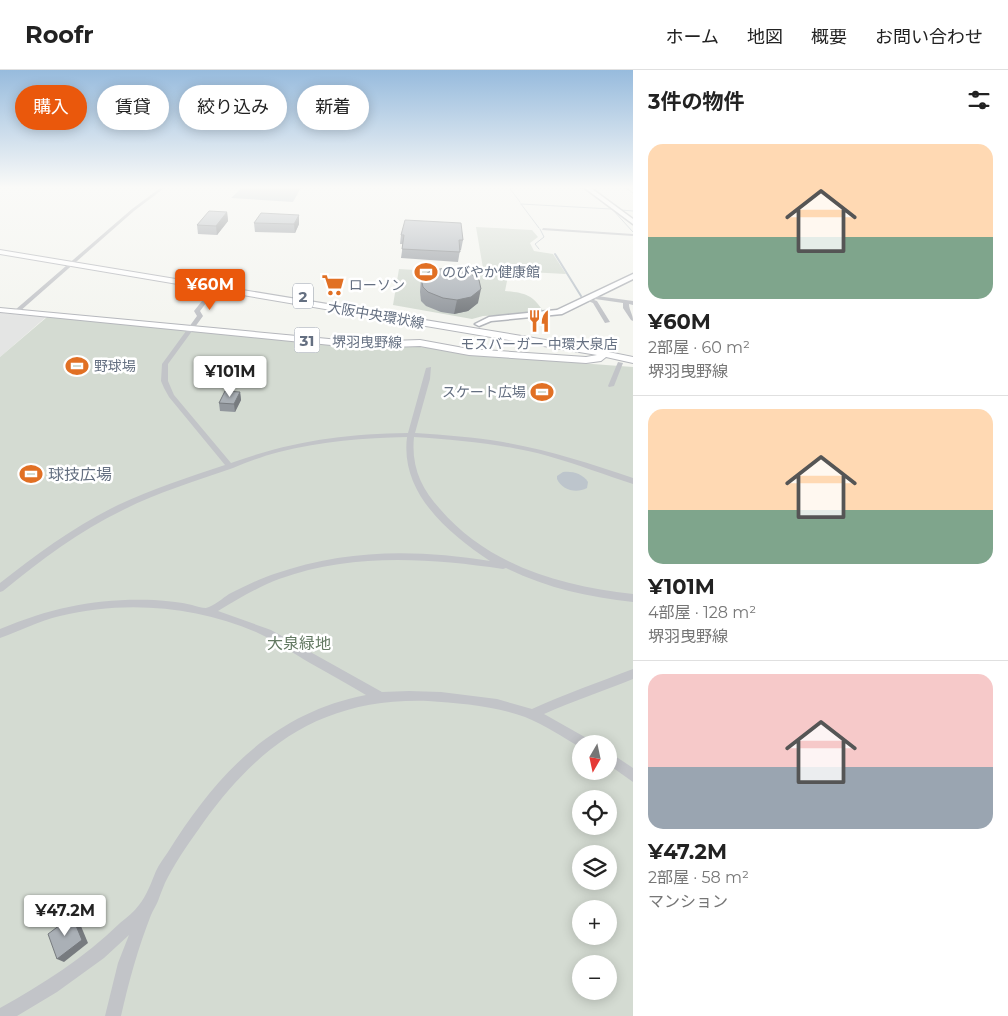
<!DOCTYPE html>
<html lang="ja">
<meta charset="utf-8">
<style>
:root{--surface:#fff;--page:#f2f2f2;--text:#222;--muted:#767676;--line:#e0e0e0;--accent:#ea580c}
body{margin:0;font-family:Montserrat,"Noto Sans JP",sans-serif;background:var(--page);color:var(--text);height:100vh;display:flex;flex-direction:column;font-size:19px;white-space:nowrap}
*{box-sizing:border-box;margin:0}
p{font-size:16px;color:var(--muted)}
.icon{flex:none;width:28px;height:28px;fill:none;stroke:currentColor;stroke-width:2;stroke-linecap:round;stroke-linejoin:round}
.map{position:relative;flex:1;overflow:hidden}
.details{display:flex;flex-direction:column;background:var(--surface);width:375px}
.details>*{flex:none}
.guide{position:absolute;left:15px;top:15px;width:475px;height:45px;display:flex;gap:10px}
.needle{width:32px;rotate:189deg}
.controls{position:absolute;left:572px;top:665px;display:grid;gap:10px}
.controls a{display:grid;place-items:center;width:45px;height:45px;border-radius:50%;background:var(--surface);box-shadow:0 2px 12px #0003;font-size:25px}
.price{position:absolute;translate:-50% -42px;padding:0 11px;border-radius:5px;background:#fff;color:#222;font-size:16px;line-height:32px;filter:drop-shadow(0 1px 2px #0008)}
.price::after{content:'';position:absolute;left:50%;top:30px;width:15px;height:11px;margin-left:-8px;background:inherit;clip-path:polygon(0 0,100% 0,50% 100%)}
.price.selected{background:var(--accent);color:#fff}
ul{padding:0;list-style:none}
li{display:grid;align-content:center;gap:10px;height:265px;padding:0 15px}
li+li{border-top:1px solid var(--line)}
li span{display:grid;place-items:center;height:155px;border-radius:15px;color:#555}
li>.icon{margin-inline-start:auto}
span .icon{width:90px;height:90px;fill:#fffc;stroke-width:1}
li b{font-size:21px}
h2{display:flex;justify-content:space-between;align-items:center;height:60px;padding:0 15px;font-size:21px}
.chip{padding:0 18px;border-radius:22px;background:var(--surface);box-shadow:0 2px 12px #0003;font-size:18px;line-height:45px}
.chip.selected{background:var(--accent);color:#fff}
header{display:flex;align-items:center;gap:30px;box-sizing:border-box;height:70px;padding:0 25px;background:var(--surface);border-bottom:1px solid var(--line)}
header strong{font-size:24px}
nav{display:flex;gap:28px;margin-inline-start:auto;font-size:18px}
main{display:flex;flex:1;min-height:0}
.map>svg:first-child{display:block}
.built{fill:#e4e5e4}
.green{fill:#d4dbd2;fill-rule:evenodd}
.water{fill:#bdc5cc}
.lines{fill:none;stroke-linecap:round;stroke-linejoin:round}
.stream-far1{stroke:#bdc5cc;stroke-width:1}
.stream{stroke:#bdc5cc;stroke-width:2}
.secondary-casing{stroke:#b4b7bc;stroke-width:3}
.primary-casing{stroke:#b5b7bc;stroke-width:2}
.street{fill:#c2c4c8;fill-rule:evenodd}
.secondary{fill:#fff;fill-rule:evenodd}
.primary{fill:#fff;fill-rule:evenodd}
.wall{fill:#92979d}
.shaded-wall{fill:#777b7f}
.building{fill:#aab0b6;stroke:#777b7f}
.labels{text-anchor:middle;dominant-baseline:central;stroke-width:5;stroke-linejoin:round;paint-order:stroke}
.far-poi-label{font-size:14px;fill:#646f81;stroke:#fff;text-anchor:start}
.far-street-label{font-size:14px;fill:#646f81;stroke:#fff}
.shield{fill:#fff;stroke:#929aa7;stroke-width:1}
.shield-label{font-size:15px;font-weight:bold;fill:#646f81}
.poi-label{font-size:16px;fill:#646f81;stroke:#fff;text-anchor:start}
.park-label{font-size:16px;fill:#637962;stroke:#fff}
</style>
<header>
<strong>Roofr</strong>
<nav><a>ホーム</a><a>地図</a><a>概要</a><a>お問い合わせ</a></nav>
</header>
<main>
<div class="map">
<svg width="633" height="946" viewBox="0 0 633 946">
<rect width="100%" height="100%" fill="#f4f5f0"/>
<!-- built -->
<path class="built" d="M0,243H1L46,247L0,287Z"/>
<!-- green -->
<g class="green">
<path d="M476,157L532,160L538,167L530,173L534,181L553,184L566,204L509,201L505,221C524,223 532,224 543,241L542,243L483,246L472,249L393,235L399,199L484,204Z"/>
<path d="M47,247L367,278L408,276L432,278L472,285L633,297V946H0V287ZM581,674H609V701H581ZM581,729H609V756H581ZM581,784H609V811H581ZM581,839H609V866H581ZM581,894H609V921H581Z"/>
</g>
<!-- water -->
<g class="water">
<path d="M244,116H302L293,132L231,128Z"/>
<path d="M563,402C572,401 582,403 588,412L587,418C576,424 562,420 557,409V406Z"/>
</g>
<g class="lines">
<!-- stream-far1 -->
<g class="stream-far1">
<path d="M508,116L520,132"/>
<path d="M623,116L633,123"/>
<path d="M521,134L611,139"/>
<path d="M521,134L539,158"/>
<path d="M612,139L633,162"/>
<path d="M621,140L633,141"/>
<path d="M539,179L535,174L544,167L540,159"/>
</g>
<!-- stream -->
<path class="stream" d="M555,184L581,226"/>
<defs>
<g id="secondary">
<path d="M582,116H588L633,149V154Z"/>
<path d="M633,204V209L562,244L491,251L479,256L475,254L489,247L557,240Z"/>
</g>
<path id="primary" d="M0,180L564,273L633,287V293L606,287L601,291L586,293L469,285L420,276L361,278L0,242V238L361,272L420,270L469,279L586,287L597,285L0,184Z"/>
</defs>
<!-- secondary casing -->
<use href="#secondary" class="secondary-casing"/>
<!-- primary casing -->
<use href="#primary" class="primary-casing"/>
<!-- street -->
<g class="street">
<path d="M163,116H167L134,141L19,242H15V240L132,139Z"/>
<path d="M543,158L633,164V166L542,160Z"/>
<path d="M218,211L222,212L200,241L203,246L168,294V311L174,325L231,393C292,371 344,364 408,363L426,298L431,297L430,309L415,363C445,365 474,367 503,372C548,380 590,393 633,408V414C605,405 577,394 548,386C505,374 459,370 414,367C411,396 421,418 440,439C489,496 561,516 633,524V532C589,527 546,518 506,498L503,499C428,488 352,483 279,509C258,517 238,529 218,541L271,560L382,622L409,621L441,622L497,629L532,639C565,624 599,612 633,599V609C603,621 573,631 544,644L590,670L592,674H581V678C563,667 545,655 525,647C495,636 459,633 428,631C325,628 261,672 203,753C191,770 178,788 168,807C164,814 161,823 158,831C156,836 153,840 151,845C138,878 129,911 121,946H105L118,893L129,865L104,888L57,922L17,946H0V938C43,914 84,888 120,853C127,847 134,842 139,835C147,825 151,813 156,801C159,794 164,788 168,782C216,705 273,643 366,625C348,614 329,604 310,593C293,583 276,571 258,563C197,536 125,530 60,546C39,551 20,561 0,568V559C53,537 97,528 154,530C166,531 180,532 192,535C196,536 202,538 206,538C214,536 223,528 229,524C243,517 259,509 274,504C346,479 416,479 490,491C448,463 400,423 407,367C364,368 322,371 279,382C263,386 248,392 233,398C196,411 158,422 123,440C79,461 41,490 3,521L0,522V513C37,484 75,456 118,435C152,419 189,407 225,395L169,327L164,318L161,311L162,294L197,246L194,241Z"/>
<path d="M590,225L633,231V235L629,234C629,240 633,244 633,251L631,250L623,238V233L588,228L597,231L610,252L605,253L593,233L583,229L588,228V226Z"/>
<path d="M618,292L623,293L614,316L609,317L608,316Z"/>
<path d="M609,682L633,698V712L609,695Z"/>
</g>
<!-- secondary -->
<use href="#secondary" class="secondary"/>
<!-- primary -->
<use href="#primary" class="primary"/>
</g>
<!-- wall -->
<g class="wall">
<path d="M227,142L228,151L217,165L198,164L197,155Z"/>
<path d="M254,153L299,154L295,163L255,162Z"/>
<path d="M401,165L463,170L461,180H460L458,192L401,188L403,174H400Z"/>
<path d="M421,208L478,233L468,241L454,244L441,242L426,236L421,231L420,222Z"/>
<path d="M240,322L241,330L235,342L220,341L219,333Z"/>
</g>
<!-- shaded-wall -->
<g class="shaded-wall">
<path d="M227,142L228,151L217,165L216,156Z"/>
<path d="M299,145V154L295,163L294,154Z"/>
<path d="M481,219L478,233L468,241L454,244L457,230Z"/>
<path d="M240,322L241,330L235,342L234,334Z"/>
<path d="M72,846L78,849L88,873L64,892L57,889Z"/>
</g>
<!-- building -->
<g class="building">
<path d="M209,141L227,142L216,156L197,155Z"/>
<path d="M261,143L299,145L294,154L254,153Z"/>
<path d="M405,150L461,153L463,170H459L460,182L402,179L404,165H401Z"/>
<path d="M445,198L459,199L471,204L479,210L481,219L471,227L457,230L443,228L428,222L423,217L421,208L430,201Z"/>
<path d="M225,321L240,322L234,334L219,333Z"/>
<path d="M72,846L82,870L57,889L48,864Z"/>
</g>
<!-- sky -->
<linearGradient id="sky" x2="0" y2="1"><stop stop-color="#97bbdd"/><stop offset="0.47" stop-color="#fafaf8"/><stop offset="1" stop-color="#fafaf8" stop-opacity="0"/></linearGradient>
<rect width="633" height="249" fill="url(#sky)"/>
<!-- icons -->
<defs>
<symbol id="stadium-bare" viewBox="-9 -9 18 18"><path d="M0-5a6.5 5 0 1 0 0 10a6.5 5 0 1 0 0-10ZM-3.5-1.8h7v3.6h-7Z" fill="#e17024" stroke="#fff" stroke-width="2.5" paint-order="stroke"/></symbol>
<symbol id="supermarket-bare" viewBox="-9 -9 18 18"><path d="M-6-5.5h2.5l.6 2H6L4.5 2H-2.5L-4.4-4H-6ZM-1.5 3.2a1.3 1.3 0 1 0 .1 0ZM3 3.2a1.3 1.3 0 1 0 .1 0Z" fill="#e17024" stroke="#fff" stroke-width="2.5" paint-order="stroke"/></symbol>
<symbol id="restaurant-bare" viewBox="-9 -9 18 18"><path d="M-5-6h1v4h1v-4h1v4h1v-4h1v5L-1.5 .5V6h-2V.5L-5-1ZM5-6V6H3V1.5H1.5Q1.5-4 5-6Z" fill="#e17024" stroke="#fff" stroke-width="2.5" paint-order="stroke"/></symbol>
</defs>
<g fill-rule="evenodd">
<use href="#stadium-bare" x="410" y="186" width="32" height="32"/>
<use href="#supermarket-bare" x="317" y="199" width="32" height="32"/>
<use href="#restaurant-bare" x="523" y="235" width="32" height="32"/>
<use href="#stadium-bare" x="61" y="280" width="32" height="32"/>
<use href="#stadium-bare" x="526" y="306" width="32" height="32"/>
<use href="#stadium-bare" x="15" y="388" width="32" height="32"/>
</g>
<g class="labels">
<!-- far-poi labels -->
<g class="far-poi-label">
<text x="442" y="202">のびやか健康館</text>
<text x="349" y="215">ローソン</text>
<text x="539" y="274" text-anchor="middle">モスバーガー 中環大泉店</text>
<text x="94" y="296">野球場</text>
<text x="526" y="322" text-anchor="end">スケート広場</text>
</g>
<!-- far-street labels -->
<g class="far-street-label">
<text transform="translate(376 245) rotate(10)">大阪中央環状線</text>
<text transform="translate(367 272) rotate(1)">堺羽曳野線</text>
</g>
<!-- shield labels -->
<g class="shield">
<rect x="293" y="213.5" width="20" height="25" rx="4"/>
<rect x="294.5" y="257.5" width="25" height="25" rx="4"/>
</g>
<g class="shield-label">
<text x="303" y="226">2</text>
<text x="307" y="270">31</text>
</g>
<!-- poi labels -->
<g class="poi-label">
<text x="48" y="404">球技広場</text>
</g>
<!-- park labels -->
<g class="park-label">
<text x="299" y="573">大泉緑地</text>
</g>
</g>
</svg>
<div class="controls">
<a><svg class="needle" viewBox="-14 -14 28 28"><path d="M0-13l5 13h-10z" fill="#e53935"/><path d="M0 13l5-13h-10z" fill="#767676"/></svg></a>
<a><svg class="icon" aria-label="locate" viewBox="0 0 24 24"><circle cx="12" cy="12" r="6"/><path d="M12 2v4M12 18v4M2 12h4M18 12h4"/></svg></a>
<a><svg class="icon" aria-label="layers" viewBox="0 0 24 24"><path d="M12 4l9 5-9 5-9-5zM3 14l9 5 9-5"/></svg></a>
<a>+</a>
<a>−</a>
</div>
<b class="price selected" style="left:210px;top:241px">¥60M</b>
<b class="price" style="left:230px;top:328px">¥101M</b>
<b class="price" style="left:65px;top:867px">¥47.2M</b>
<div class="guide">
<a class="chip selected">購入</a>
<a class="chip">賃貸</a>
<a class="chip">絞り込み</a>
<a class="chip">新着</a>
</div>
</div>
<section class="details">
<h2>3件の物件<svg class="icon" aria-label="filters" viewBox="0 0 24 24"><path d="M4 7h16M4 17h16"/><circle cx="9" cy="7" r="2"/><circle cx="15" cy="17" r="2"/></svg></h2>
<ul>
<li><span style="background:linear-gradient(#ffd9b3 60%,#7fa58c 0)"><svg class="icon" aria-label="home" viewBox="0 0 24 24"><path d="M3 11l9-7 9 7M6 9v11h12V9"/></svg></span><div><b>¥60M</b><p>2部屋 · 60 m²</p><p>堺羽曳野線</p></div></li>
<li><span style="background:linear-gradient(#ffd9b3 65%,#7fa58c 0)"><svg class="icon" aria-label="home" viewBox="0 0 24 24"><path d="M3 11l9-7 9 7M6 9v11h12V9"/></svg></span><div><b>¥101M</b><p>4部屋 · 128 m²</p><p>堺羽曳野線</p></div></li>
<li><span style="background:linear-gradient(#f6c9c9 60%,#9aa5b1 0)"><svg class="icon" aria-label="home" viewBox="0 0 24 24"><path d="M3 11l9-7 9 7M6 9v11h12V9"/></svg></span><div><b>¥47.2M</b><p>2部屋 · 58 m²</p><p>マンション</p></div></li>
</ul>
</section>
</main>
